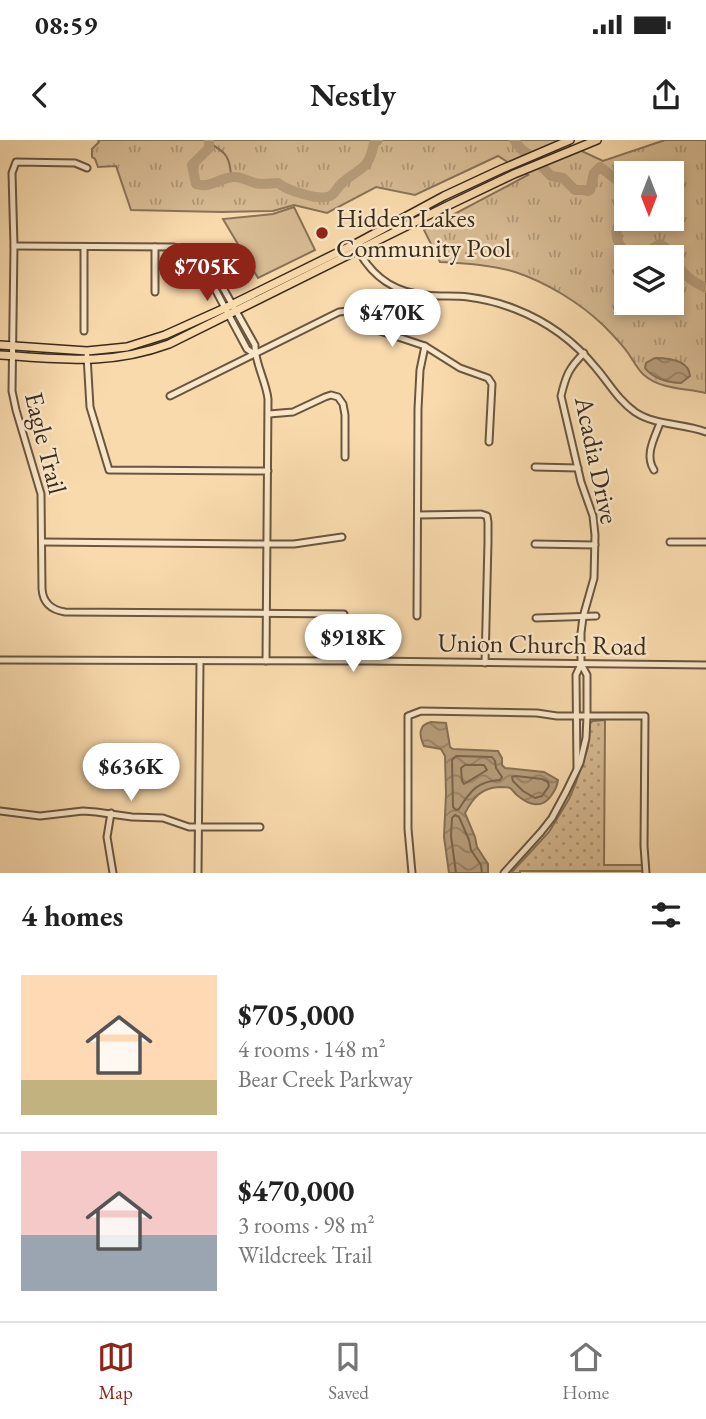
<!DOCTYPE html>
<meta charset="utf-8">
<style>
:root{--surface:#fff;--page:#f6f6f6;--text:#222;--muted:#767676;--line:#e0e0e0;--accent:#8f2418}
body{margin:0;font-family:"EB Garamond",serif;background:var(--page);color:var(--text);height:100vh;display:flex;flex-direction:column;font-size:26px;white-space:nowrap}
*{box-sizing:border-box;margin:0}
p{font-size:23px;color:var(--muted)}
.icon{flex:none;width:38px;height:38px;fill:none;stroke:currentColor;stroke-width:2;stroke-linecap:round;stroke-linejoin:round}
.map{position:relative;height:733px;overflow:hidden}
.sheet{display:flex;flex-direction:column;background:var(--surface);flex:1}
.sheet>*{flex:none}
.needle{width:46px;rotate:180deg}
.fabs{position:absolute;left:614px;top:21px;display:grid;gap:14px}
.fabs a{display:grid;place-items:center;width:70px;height:70px;border-radius:0px;background:var(--surface);box-shadow:0 4px 10px #0003;font-size:35px}
.price{position:absolute;translate:-50% -60px;padding:0 16px;border-radius:24px;background:#fff;color:#222;font-size:23px;line-height:46px;filter:drop-shadow(0 2px 4px #0008)}
.price::after{content:'';position:absolute;left:50%;top:42px;width:21px;height:16px;margin-left:-10px;background:inherit;clip-path:polygon(0 0,100% 0,50% 100%)}
.price.current{background:var(--accent);color:#fff}
ul{padding:0;list-style:none}
li{display:flex;align-items:center;gap:21px;height:175px;padding:0 21px}
li+li{border-top:2px solid var(--line)}
li span{display:grid;place-items:center;flex:none;width:196px;height:140px;border-radius:0px;color:#555}
li>.icon{margin-inline-start:auto}
span .icon{width:84px;height:84px;fill:#fffc;stroke-width:1}
li b{font-size:30px}
h2{display:flex;justify-content:space-between;align-items:center;height:84px;padding:0 21px;font-size:30px}
.status{display:flex;justify-content:space-between;align-items:center;height:49px;padding:0 35px;background:var(--surface);direction:ltr}
.status svg{height:19px;fill:currentColor}
header{display:flex;justify-content:space-between;align-items:center;height:91px;padding:0 21px;background:var(--surface);font-size:32px;font-weight:700}
.tabs{display:flex;justify-content:space-around;align-items:center;height:98px;border-top:2px solid var(--line);background:var(--surface);font-size:19px;color:var(--muted)}
.tabs a{display:grid;justify-items:center;gap:4px}
.tabs .current{color:var(--accent)}
.map>svg:first-child{display:block}
.grass{fill:url(#grass-tufts);stroke:#8a7358;stroke-width:2;fill-rule:evenodd}
.park{fill:url(#park-dots);stroke:#8a7358;stroke-width:2}
.pitch{fill:#d8bc94;stroke:#8a7358;stroke-width:2}
.water{fill:url(#water-waves);stroke:#867056;stroke-width:2}
.lines{fill:none;stroke-linecap:round;stroke-linejoin:round}
.shore{stroke:#7a644c;stroke-width:2}
.stream{stroke:#867056;stroke-width:2}
.river{stroke:#b89e7c;stroke-width:10}
.minor-casing{stroke:#6a5640;stroke-width:9}
.major-casing{stroke:#3b2a1c;stroke-width:10}
.minor{stroke:#fae7ca;stroke-width:5}
.major{stroke:#f8daad;stroke-width:7}
.poi-dot{fill:#8f2418;stroke:#fae7ca;stroke-width:2.5}
.labels{text-anchor:middle;dominant-baseline:central;stroke-width:5;stroke-linejoin:round;paint-order:stroke}
.poi-label{font-size:26px;fill:#3b2a1c;stroke:#fae7ca;text-anchor:start}
.street-label{font-size:26px;fill:#3b2a1c;stroke:#fae7ca}
</style>
<div class="status"><b>08:59</b><svg viewBox="0 0 49 12"><path d="M0 12V9h3v3zM5 12V6h3v6zM10 12V3h3v9zM15 12V0h3v12zM26 1h20v11H26zM47 4h2v5h-2z"/></svg></div>
<header><svg class="icon" aria-label="back" viewBox="0 0 24 24"><path d="M15 5l-7 7 7 7"/></svg>Nestly<svg class="icon" aria-label="share" viewBox="0 0 24 24"><path d="M12 15V3M7 8l5-5 5 5M5 13v7h14v-7"/></svg></header>
<div class="map">
<svg width="706" height="733" viewBox="0 0 706 733">
<defs>
<pattern id="grass-tufts" width="24" height="20" patternUnits="userSpaceOnUse" patternTransform="scale(1.75)"><rect width="24" height="20" fill="#d8bc94"/><path d="M3 7l-1-3M5 7V3M7 7l1-3M15 17l-1-3M17 17v-4M19 17l1-3" fill="none" stroke="#b09978"/></pattern>
<pattern id="park-dots" width="8" height="8" patternUnits="userSpaceOnUse" patternTransform="scale(1.75)"><rect width="8" height="8" fill="#d8bc94"/><path d="M2 2h.1M6 6h.1" fill="none" stroke="#b09978" stroke-width="1.8" stroke-linecap="round"/></pattern>
<pattern id="water-waves" width="16" height="10" patternUnits="userSpaceOnUse" patternTransform="scale(1.75)"><rect width="16" height="10" fill="#b89e7c"/><path d="M0 5q4-4 8 0t8 0" fill="none" stroke="#978165"/></pattern>
</defs>
<rect width="100%" height="100%" fill="#f8daad"/>
<filter id="stains"><feTurbulence type="fractalNoise" baseFrequency=".00286" numOctaves="4"/><feColorMatrix values="0 0 0 0 .2 0 0 0 0 .09 0 0 0 0 .02 0 0 0 .5 -.17"/></filter>
<radialGradient id="worn" r=".72"><stop offset=".6" stop-color="#630" stop-opacity="0"/><stop offset="1" stop-color="#630" stop-opacity=".3"/></radialGradient>
<!-- grass -->
<path class="grass" d="M98,0H558L603,21L665,0H706V253C686,248 661,250 644,235C638,230 633,220 628,213C621,203 612,194 603,185C580,163 546,142 515,132C492,125 464,123 440,122L424,90L528,35L498,16L415,55L376,47L327,73L294,65L273,71L222,72L131,70L116,26L98,27L95,19L92,17V9L99,2ZM626,33H672V79H626ZM626,117H672V163H626Z"/>
<!-- park -->
<path class="park" d="M605,580L604,725H642L643,731H520V733H511L549,692L569,659L575,645L588,607L589,584L593,581Z"/>
<!-- pitch -->
<path class="pitch" d="M294,67L315,110L258,138L223,79L273,74Z"/>
<!-- water -->
<g class="water">
<path d="M655,218C669,218 689,220 690,236L681,243C669,243 652,238 645,228L646,223Z"/>
<path d="M431,582L446,583L450,607L453,609L498,611L502,618V625L505,628L544,632L558,640C557,647 555,650 551,656C542,669 529,665 518,656C515,654 513,650 510,648C508,647 501,647 499,647C481,648 473,658 465,673L475,697L477,707L488,724V733H449L444,697L446,654L445,616L441,609L424,606C419,595 418,585 431,582Z"/>
</g>
<g class="lines">
<!-- shore -->
<g class="shore">
<path d="M456,616L492,617L495,621L496,628L502,637L500,640C478,641 470,651 459,669L456,670L453,667L452,620Z"/>
<path d="M465,625H484L487,630L464,644L462,641L461,628Z"/>
<path d="M516,636L542,639L548,642L549,646L542,656L535,658L523,651L513,641L512,637Z"/>
<path d="M456,733L451,696L452,678L455,675L459,677L469,700L471,710L481,725L482,733"/>
</g>
<!-- stream -->
<path class="stream" d="M209,3C226,12 230,17 231,36"/>
<!-- river -->
<g class="river">
<path d="M209,0V8L192,25L196,44C211,49 220,37 234,37C242,37 248,41 255,43C262,45 271,43 278,43C286,50 319,61 330,56C335,54 337,48 341,44C360,26 368,33 374,3L378,0"/>
<path d="M514,0L522,10L534,18L551,36L563,38L575,50H583L588,51L590,50L594,33L600,27L617,40L626,43"/>
<path d="M626,70C615,87 611,99 628,115L647,112L660,104C670,109 672,117 678,126C685,137 695,143 706,148"/>
</g>
<defs>
<g id="minor">
<path d="M87,28L75,23L16,22L12,33L14,106L12,251L16,270L41,354L42,449C43,463 52,470 65,472L344,474"/>
<path d="M14,106L173,107C210,113 199,132 222,146L255,205C254,221 266,241 268,259L266,521"/>
<path d="M84,107V191"/>
<path d="M358,110C372,136 395,153 426,155C440,157 454,155 468,157C484,159 500,163 515,169C546,181 575,202 596,228C609,243 618,260 635,272C656,286 683,283 706,292"/>
<path d="M216,142L215,149L225,168L247,209L254,214"/>
<path d="M155,152V107"/>
<path d="M87,216L90,267L109,330L268,331"/>
<path d="M170,256L339,172L349,171L371,188L425,206L460,228L488,238L492,244L489,302"/>
<path d="M269,274L293,272L325,257L331,255L338,257L343,264L345,275V317"/>
<path d="M535,327L578,328"/>
<path d="M654,330C644,315 655,297 660,283"/>
<path d="M418,375L481,374L487,376L488,382V402L485,523"/>
<path d="M42,402L267,404H294L342,397"/>
<path d="M670,402H706"/>
<path d="M535,404L595,405"/>
<path d="M417,476L418,269L420,230L425,206"/>
<path d="M536,478L596,476"/>
<path d="M0,520L371,521L706,525"/>
<path d="M577,628L576,535L581,524V493L583,477L594,438L595,395L593,376L581,342L561,256C566,235 569,228 584,213"/>
<path d="M0,671L40,676L83,671L96,672L132,677L163,678L189,687H260"/>
<path d="M111,673L107,697L113,733"/>
<path d="M198,733L200,522"/>
<path d="M412,733L408,689V576L421,571L537,573L557,576H645L644,706L646,733"/>
<path d="M504,733L541,692L552,678L566,652L580,623L586,598L587,576V535L581,524"/>
</g>
<g id="major">
<path d="M0,205L87,211L127,207L165,195L225,168L355,104L444,56L502,29L570,0"/>
<path d="M0,215C62,219 109,226 169,204L449,65L514,34L597,0"/>
</g>
</defs>
<!-- minor casing -->
<use href="#minor" class="minor-casing"/>
<!-- major casing -->
<use href="#major" class="major-casing"/>
<!-- minor -->
<use href="#minor" class="minor"/>
<!-- major -->
<use href="#major" class="major"/>
</g>
<!-- markers -->
<circle class="poi-dot" cx="322" cy="93" r="7"/>
<g class="labels">
<!-- poi labels -->
<g class="poi-label">
<text x="336" y="78">Hidden Lakes<tspan x="336" dy="30">Community Pool</tspan></text>
</g>
<!-- street labels -->
<g class="street-label">
<text transform="translate(46 303) rotate(76)">Eagle Trail</text>
<text transform="translate(597 320) rotate(78)">Acadia Drive</text>
<text transform="translate(542 504) rotate(1)">Union Church Road</text>
</g>
</g>
<rect width="100%" height="100%" filter="url(#stains)"/>
<rect width="100%" height="100%" fill="url(#worn)"/>
</svg>
<div class="fabs">
<a><svg class="needle" viewBox="-14 -14 28 28"><path d="M0-13l5 13h-10z" fill="#e53935"/><path d="M0 13l5-13h-10z" fill="#767676"/></svg></a>
<a><svg class="icon" aria-label="layers" viewBox="0 0 24 24"><path d="M12 4l9 5-9 5-9-5zM3 14l9 5 9-5"/></svg></a>
</div>
<b class="price current" style="left:207px;top:163px">$705K</b>
<b class="price" style="left:392px;top:209px">$470K</b>
<b class="price" style="left:353px;top:534px">$918K</b>
<b class="price" style="left:131px;top:663px">$636K</b>
</div>
<section class="sheet">
<h2>4 homes<svg class="icon" aria-label="filters" viewBox="0 0 24 24"><path d="M4 7h16M4 17h16"/><circle cx="9" cy="7" r="2"/><circle cx="15" cy="17" r="2"/></svg></h2>
<ul>
<li><span style="background:linear-gradient(#ffd9b3 75%,#c2b280 0)"><svg class="icon" aria-label="home" viewBox="0 0 24 24"><path d="M3 11l9-7 9 7M6 9v11h12V9"/></svg></span><div><b>$705,000</b><p>4 rooms · 148 m²</p><p>Bear Creek Parkway</p></div></li>
<li><span style="background:linear-gradient(#f6c9c9 60%,#9aa5b1 0)"><svg class="icon" aria-label="home" viewBox="0 0 24 24"><path d="M3 11l9-7 9 7M6 9v11h12V9"/></svg></span><div><b>$470,000</b><p>3 rooms · 98 m²</p><p>Wildcreek Trail</p></div></li>
</ul>
</section>
<nav class="tabs">
<a class="current"><svg class="icon" aria-label="map" viewBox="0 0 24 24"><path d="M3 6l6-2 6 2 6-2v14l-6 2-6-2-6 2zM9 4v14M15 6v14"/></svg>Map</a>
<a><svg class="icon" aria-label="saved" viewBox="0 0 24 24"><path d="M7 4h10v16l-5-4-5 4z"/></svg>Saved</a>
<a><svg class="icon" aria-label="home" viewBox="0 0 24 24"><path d="M3 11l9-7 9 7M6 9v11h12V9"/></svg>Home</a>
</nav>
